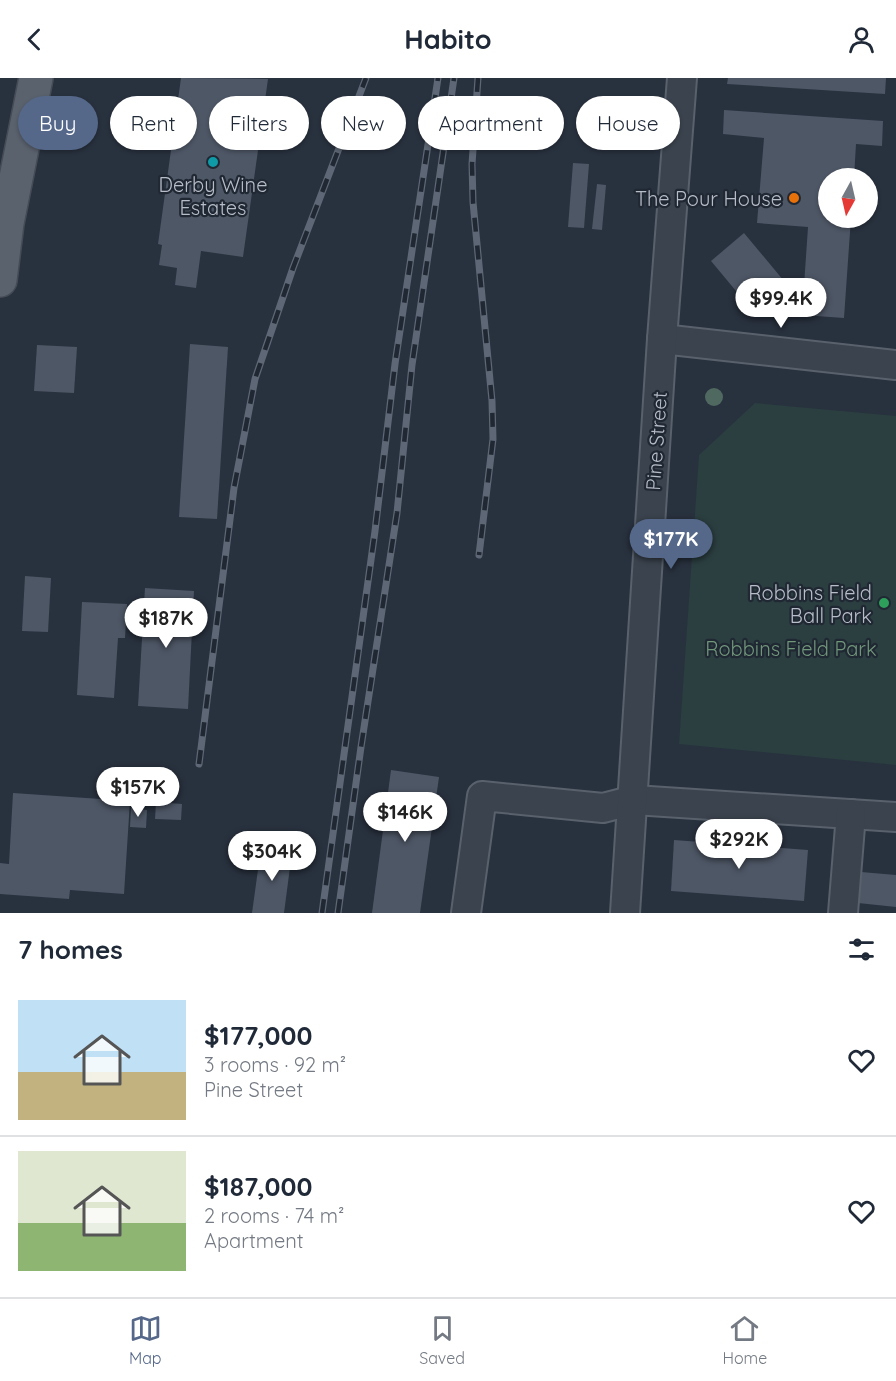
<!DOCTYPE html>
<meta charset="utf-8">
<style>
:root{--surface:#fff;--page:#f6f6f7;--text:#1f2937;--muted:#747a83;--line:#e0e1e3;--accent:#55688a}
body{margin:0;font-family:Quicksand,sans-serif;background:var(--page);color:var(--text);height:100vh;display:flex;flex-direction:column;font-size:22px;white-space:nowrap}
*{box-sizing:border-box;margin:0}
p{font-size:20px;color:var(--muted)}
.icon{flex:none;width:33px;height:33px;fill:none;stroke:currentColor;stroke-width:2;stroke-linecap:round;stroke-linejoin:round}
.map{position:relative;height:835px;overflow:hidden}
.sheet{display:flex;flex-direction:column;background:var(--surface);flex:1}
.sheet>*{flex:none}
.guide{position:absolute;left:18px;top:18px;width:861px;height:54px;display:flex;gap:12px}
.needle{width:39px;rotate:188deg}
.buttons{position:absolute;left:818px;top:90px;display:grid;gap:12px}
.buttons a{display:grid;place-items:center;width:60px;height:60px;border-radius:50%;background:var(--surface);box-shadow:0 2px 4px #0004;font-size:30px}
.price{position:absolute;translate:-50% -51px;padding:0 14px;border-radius:21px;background:#fff;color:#222;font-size:20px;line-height:39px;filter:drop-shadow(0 2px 3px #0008)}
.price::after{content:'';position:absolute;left:50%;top:36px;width:18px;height:14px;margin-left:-9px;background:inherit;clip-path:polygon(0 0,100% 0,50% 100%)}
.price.current{background:var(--accent);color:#fff}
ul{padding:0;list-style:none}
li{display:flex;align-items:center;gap:18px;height:150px;padding:0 18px}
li+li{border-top:2px solid var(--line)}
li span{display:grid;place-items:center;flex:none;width:168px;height:120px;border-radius:0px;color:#555}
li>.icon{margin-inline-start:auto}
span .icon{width:72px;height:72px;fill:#fffc;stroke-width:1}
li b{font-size:26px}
h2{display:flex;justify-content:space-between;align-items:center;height:72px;padding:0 18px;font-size:26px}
.pill{padding:0 21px;border-radius:27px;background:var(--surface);box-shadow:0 2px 4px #0004;font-size:21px;line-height:54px}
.pill.current{background:var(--accent);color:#fff}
header{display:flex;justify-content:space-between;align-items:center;height:78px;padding:0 18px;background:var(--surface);font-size:27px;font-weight:700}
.tabs{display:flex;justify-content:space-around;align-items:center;height:84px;border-top:2px solid var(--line);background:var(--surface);font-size:16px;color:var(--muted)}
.tabs a{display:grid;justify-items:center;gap:3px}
.tabs .current{color:var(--accent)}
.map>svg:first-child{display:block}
.green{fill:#2b3e40}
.building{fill:#4e5766}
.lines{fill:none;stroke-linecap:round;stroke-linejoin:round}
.minor-casing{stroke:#59616c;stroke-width:32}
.major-casing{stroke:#454c57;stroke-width:36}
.minor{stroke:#3b434e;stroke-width:28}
.major{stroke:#5a626e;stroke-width:33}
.rail-casing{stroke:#5e6775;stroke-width:7}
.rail{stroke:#202833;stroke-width:4.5;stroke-dasharray:14;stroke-linecap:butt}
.tree{fill:#506960}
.culture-dot{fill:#0f9aa8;stroke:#202833;stroke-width:2}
.food-dot{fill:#e8710a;stroke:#202833;stroke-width:2}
.leisure-dot{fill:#2e9e5b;stroke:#202833;stroke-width:2}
.labels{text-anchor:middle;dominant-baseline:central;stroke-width:4.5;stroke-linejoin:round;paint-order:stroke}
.poi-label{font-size:20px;fill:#b8bec9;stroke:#202833;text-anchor:end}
.street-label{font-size:20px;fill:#b8bec9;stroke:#202833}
.park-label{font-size:20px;fill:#71977b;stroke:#202833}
</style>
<header><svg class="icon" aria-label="back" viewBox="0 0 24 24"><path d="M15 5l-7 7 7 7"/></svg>Habito<svg class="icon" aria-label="person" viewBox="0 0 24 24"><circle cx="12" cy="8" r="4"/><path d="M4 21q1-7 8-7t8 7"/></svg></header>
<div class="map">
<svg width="896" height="835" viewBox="0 0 896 835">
<rect width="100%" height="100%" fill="#28313e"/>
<!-- green -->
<path class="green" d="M755,325L896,338V687L679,666L699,377Z"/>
<!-- building -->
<g class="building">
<path d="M181,0L268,1L243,179L201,173L196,210L175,207L177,190L159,187L162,167L158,166Z"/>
<path d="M728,0H886L885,16L727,6Z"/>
<path d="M724,32L883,43L882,68L856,66L854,100H828V140H851L844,240L802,237L808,149L757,145L764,60L723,56Z"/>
<path d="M573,85L589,86L584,150L568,149Z"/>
<path d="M597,106L606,107L602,152L592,151Z"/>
<path d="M744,155L789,209L756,237L711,183Z"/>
<path d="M190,266L228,269L217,441L179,439Z"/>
<path d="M37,267L77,269L74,315L34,313Z"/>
<path d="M25,498L51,500L48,554L22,553Z"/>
<path d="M145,510L194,513L188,631L138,628Z"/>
<path d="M82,524L127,526L125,560H118L114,620L77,617Z"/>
<path d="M391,692L439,699L420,835H372Z"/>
<path d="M13,715L130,723L124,816L70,812L69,821L0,816V785L9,786Z"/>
<path d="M156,724L182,726L181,742L155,741Z"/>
<path d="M131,730L147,732L146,750L130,749Z"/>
<path d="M674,762L808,772L804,823L671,813Z"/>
<path d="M261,770L292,774L284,835H252Z"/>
<path d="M861,794L896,797V829L858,825L859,816H855L856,808H860Z"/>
</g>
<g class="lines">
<defs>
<g id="minor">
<path d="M662,261L896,287"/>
<path d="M466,835L482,718L603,730L634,722L896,739"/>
<path d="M625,835L662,261L682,0"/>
<path d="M843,835L851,736"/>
</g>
<path id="major" d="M0,202L7,145L36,0"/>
</defs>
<!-- minor casing -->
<use href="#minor" class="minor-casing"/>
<!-- major casing -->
<use href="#major" class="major-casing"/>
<!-- minor -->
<use href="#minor" class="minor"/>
<!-- major -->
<use href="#major" class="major"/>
<defs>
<g id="rail">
<path d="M478,0L472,86L473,124L492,323L493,361L479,477"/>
<path d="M199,686L234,410L255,301L293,190L366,0"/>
<path d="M322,835L375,453L395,286L438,0"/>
<path d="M338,835L361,669L397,435L412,287L454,0"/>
</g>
</defs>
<!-- rail casing -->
<use href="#rail" class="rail-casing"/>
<!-- rail -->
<use href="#rail" class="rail"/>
</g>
<!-- trees -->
<circle class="tree" cx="714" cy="319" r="9"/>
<!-- markers -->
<circle class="culture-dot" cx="213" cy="84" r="6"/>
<circle class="food-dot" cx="794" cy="120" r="6"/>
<circle class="leisure-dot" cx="884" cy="525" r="6"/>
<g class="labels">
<!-- poi labels -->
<g class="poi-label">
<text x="213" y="106" text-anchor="middle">Derby Wine<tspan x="213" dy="23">Estates</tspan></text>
<text x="782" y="120">The Pour House</text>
<text x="872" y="514">Robbins Field<tspan x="872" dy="23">Ball Park</tspan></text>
</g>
<!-- street labels -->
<g class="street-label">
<text transform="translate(656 363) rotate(-86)">Pine Street</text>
</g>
<!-- park labels -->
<g class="park-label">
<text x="791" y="570">Robbins Field Park</text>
</g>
</g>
</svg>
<div class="buttons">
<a><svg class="needle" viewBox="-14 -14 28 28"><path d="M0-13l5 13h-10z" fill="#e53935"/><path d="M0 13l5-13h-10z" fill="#747a83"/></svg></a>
</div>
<b class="price" style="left:781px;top:251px">$99.4K</b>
<b class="price current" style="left:671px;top:492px">$177K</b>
<b class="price" style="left:166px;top:571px">$187K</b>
<b class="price" style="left:138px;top:740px">$157K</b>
<b class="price" style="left:405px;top:765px">$146K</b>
<b class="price" style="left:739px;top:792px">$292K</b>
<b class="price" style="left:272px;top:804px">$304K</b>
<div class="guide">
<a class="pill current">Buy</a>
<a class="pill">Rent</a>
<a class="pill">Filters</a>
<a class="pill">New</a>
<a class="pill">Apartment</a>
<a class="pill">House</a>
</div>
</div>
<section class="sheet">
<h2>7 homes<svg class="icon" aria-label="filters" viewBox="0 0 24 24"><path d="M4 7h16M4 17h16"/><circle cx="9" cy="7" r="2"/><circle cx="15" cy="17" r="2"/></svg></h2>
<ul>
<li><span style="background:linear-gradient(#bfe0f5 60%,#c2b280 0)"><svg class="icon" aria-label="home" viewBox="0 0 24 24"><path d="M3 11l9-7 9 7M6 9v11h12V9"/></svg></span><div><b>$177,000</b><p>3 rooms · 92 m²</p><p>Pine Street</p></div><svg class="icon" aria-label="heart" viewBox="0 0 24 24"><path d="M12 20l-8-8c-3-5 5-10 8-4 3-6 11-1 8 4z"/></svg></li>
<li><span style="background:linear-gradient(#dfe7d0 60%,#8fb573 0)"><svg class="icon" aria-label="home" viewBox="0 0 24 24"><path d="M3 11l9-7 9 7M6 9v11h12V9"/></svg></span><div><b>$187,000</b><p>2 rooms · 74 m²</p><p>Apartment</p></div><svg class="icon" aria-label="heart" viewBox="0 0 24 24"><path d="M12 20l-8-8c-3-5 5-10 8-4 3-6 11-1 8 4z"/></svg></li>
</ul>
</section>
<nav class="tabs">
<a class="current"><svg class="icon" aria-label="map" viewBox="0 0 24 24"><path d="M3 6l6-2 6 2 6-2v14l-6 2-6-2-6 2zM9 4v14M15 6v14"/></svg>Map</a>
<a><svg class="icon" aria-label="saved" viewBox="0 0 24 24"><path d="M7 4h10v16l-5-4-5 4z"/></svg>Saved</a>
<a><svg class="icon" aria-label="home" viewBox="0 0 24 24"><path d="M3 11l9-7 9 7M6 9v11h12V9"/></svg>Home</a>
</nav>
